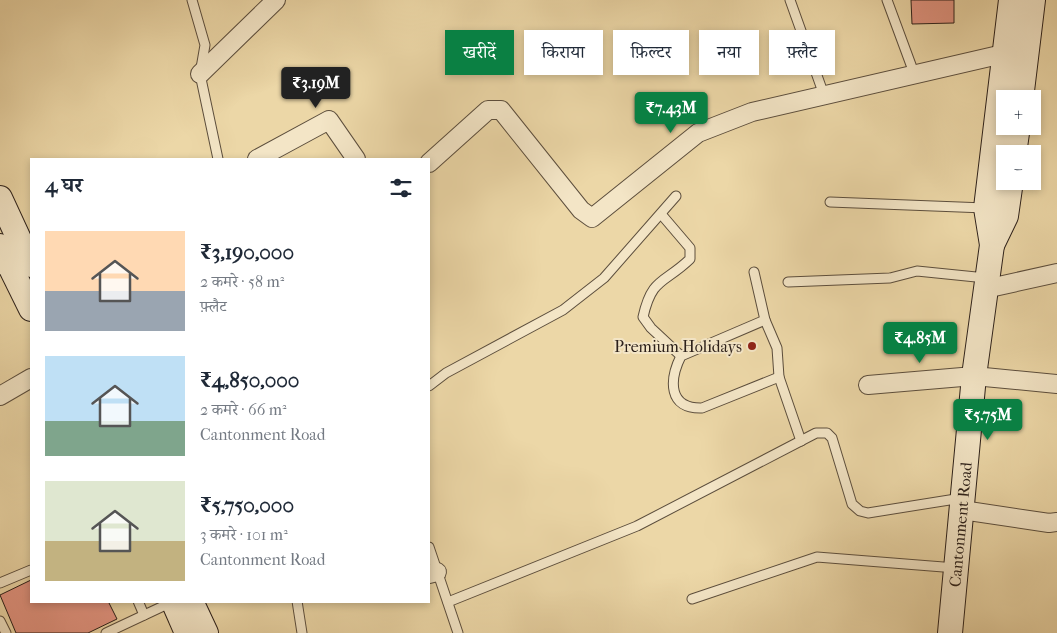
<!DOCTYPE html>
<html lang="hi">
<meta charset="utf-8">
<style>
:root{--surface:#fff;--page:#f2f2f3;--text:#1f2937;--muted:#747a83;--accent:#0b8043}
body{margin:0;font-family:"IM FELL French Canon","Noto Serif Devanagari",serif;background:var(--page);color:var(--text);height:100vh;display:flex;flex-direction:column;font-size:19px;white-space:nowrap}
*{box-sizing:border-box;margin:0}
p{font-size:16px;color:var(--muted)}
.icon{flex:none;width:28px;height:28px;fill:none;stroke:currentColor;stroke-width:2;stroke-linecap:round;stroke-linejoin:round}
.map{position:relative;flex:1;overflow:hidden}
.panel{position:absolute;left:30px;top:158px;width:400px;height:445px;display:flex;flex-direction:column;background:var(--surface);border-radius:0px;box-shadow:0 2px 8px #0003}
.panel>*{flex:none}
.banner{position:absolute;left:445px;top:30px;width:475px;height:45px;display:flex;gap:10px}
.tools{position:absolute;left:996px;top:90px;display:grid;gap:10px}
.tools a{display:grid;place-items:center;width:45px;height:45px;border-radius:0px;background:var(--surface);box-shadow:0 2px 8px #0003;font-size:25px}
.price{position:absolute;translate:-50% -42px;padding:0 11px;border-radius:5px;background:var(--accent);color:#fff;font-size:16px;line-height:32px;filter:drop-shadow(0 1px 2px #0008)}
.price::after{content:'';position:absolute;left:50%;top:30px;width:15px;height:11px;margin-left:-8px;background:inherit;clip-path:polygon(0 0,100% 0,50% 100%)}
.price.current{background:#222;color:#fff}
ul{padding:0;list-style:none}
li{display:flex;align-items:center;gap:15px;height:125px;padding:0 15px}
li span{display:grid;place-items:center;flex:none;width:140px;height:100px;border-radius:0px;color:#555}
li>.icon{margin-inline-start:auto}
span .icon{width:60px;height:60px;fill:#fffc;stroke-width:1}
li b{font-size:21px}
h2{display:flex;justify-content:space-between;align-items:center;height:60px;padding:0 15px;font-size:21px}
.pill{padding:0 18px;border-radius:0px;background:var(--surface);box-shadow:0 2px 8px #0003;font-size:18px;line-height:45px}
.pill.current{background:var(--accent);color:#fff}
.map>svg:first-child{display:block}
.building{fill:#e39582;stroke:#2c201a}
.lines{fill:none;stroke-linecap:round;stroke-linejoin:round}
.lane-casing{stroke:#5c4e3d;stroke-width:11}
.street-casing{stroke:#5c4e3d;stroke-width:20}
.secondary-casing{stroke:#2c201a;stroke-width:26}
.lane{stroke:#f3e5c6;stroke-width:9}
.street{stroke:#f3e5c6;stroke-width:18}
.secondary{stroke:#f3e5c6;stroke-width:24}
.poi-dot{fill:#8f2418;stroke:#f3e5c6;stroke-width:2}
.labels{text-anchor:middle;dominant-baseline:central;stroke-width:4;stroke-linejoin:round;paint-order:stroke}
.poi-label{font-size:16px;fill:#2c201a;stroke:#f3e5c6;text-anchor:end}
.street-label{font-size:16px;fill:#2c201a;stroke:#f3e5c6}
</style>
<div class="map">
<svg width="1057" height="633" viewBox="0 0 1057 633">
<rect width="100%" height="100%" fill="#ecd7a7"/>
<filter id="stains"><feTurbulence type="fractalNoise" baseFrequency=".004" numOctaves="4"/><feColorMatrix values="0 0 0 0 .2 0 0 0 0 .09 0 0 0 0 .02 0 0 0 .5 -.17"/></filter>
<radialGradient id="worn" r=".72"><stop offset=".6" stop-color="#630" stop-opacity="0"/><stop offset="1" stop-color="#630" stop-opacity=".3"/></radialGradient>
<!-- building -->
<g class="building">
<path d="M911,0H954V23L912,24Z"/>
<path d="M31,580V601H108L117,619L88,633H16L0,595Z"/>
</g>
<g class="lines">
<defs>
<g id="lane">
<path d="M192,0L205,45L200,74L218,159"/>
<path d="M790,0L824,95"/>
<path d="M887,0L914,73"/>
<path d="M830,202L985,208"/>
<path d="M661,214L690,248V259C664,284 652,277 643,317L651,328L681,356"/>
<path d="M754,272L765,320L777,348L779,377L801,441"/>
<path d="M788,282L890,278L917,271L986,278"/>
<path d="M765,320L681,356C669,380 668,409 702,408L779,377"/>
<path d="M429,386L446,373L563,310L604,278L676,196"/>
<path d="M429,547L458,633"/>
<path d="M0,583L31,570"/>
<path d="M692,599L817,557L956,568"/>
<path d="M138,601L144,615"/>
<path d="M297,601L302,633"/>
<path d="M448,602L637,526L816,433H827L832,438L852,504L860,511L868,513L962,498"/>
<path d="M0,621L6,633"/>
<path d="M106,633L172,602"/>
</g>
<g id="street">
<path d="M200,74L276,0"/>
<path d="M257,159L329,120L356,159"/>
<path d="M429,163L488,110H501L581,210L592,218L698,133L752,112L1016,51"/>
<path d="M985,289L1057,273"/>
<path d="M868,385L974,376L1057,384"/>
<path d="M0,396L31,378"/>
<path d="M962,510L1049,523L1057,522"/>
<path d="M429,574L437,572"/>
</g>
<g id="secondary">
<path d="M1021,99L1033,0"/>
<path d="M1014,154L1018,126"/>
<path d="M0,198L31,265"/>
<path d="M992,245L1006,216L1011,181"/>
<path d="M0,246L31,309"/>
<path d="M173,601L187,633"/>
<path d="M191,601L206,633"/>
<path id="s1" d="M950,633L974,376L992,245L986,208L1011,0"/>
</g>
</defs>
<!-- lane casing -->
<use href="#lane" class="lane-casing"/>
<!-- street casing -->
<use href="#street" class="street-casing"/>
<!-- secondary casing -->
<use href="#secondary" class="secondary-casing"/>
<!-- lane -->
<use href="#lane" class="lane"/>
<!-- street -->
<use href="#street" class="street"/>
<!-- secondary -->
<use href="#secondary" class="secondary"/>
</g>
<!-- markers -->
<circle class="poi-dot" cx="752" cy="346" r="5"/>
<g class="labels">
<!-- poi labels -->
<g class="poi-label">
<text x="742" y="346">Premium Holidays</text>
</g>
<!-- street labels -->
<g class="street-label">
<text stroke="none"><textPath href="#s1" startOffset="109">Cantonment Road</textPath></text>
</g>
</g>
<rect width="100%" height="100%" filter="url(#stains)"/>
<rect width="100%" height="100%" fill="url(#worn)"/>
</svg>
<div class="tools">
<a>+</a>
<a>−</a>
</div>
<b class="price current" style="left:316px;top:109px">₹3.19M</b>
<b class="price" style="left:671px;top:134px">₹7.43M</b>
<b class="price" style="left:920px;top:364px">₹4.85M</b>
<b class="price" style="left:988px;top:441px">₹5.75M</b>
<div class="banner">
<a class="pill current">खरीदें</a>
<a class="pill">किराया</a>
<a class="pill">फ़िल्टर</a>
<a class="pill">नया</a>
<a class="pill">फ़्लैट</a>
</div>
<section class="panel">
<h2>4 घर<svg class="icon" aria-label="filters" viewBox="0 0 24 24"><path d="M4 7h16M4 17h16"/><circle cx="9" cy="7" r="2"/><circle cx="15" cy="17" r="2"/></svg></h2>
<ul>
<li><span style="background:linear-gradient(#ffd9b3 60%,#9aa5b1 0)"><svg class="icon" aria-label="home" viewBox="0 0 24 24"><path d="M3 11l9-7 9 7M6 9v11h12V9"/></svg></span><div><b>₹3,190,000</b><p>2 कमरे · 58 m²</p><p>फ़्लैट</p></div></li>
<li><span style="background:linear-gradient(#bfe0f5 65%,#7fa58c 0)"><svg class="icon" aria-label="home" viewBox="0 0 24 24"><path d="M3 11l9-7 9 7M6 9v11h12V9"/></svg></span><div><b>₹4,850,000</b><p>2 कमरे · 66 m²</p><p>Cantonment Road</p></div></li>
<li><span style="background:linear-gradient(#dfe7d0 60%,#c2b280 0)"><svg class="icon" aria-label="home" viewBox="0 0 24 24"><path d="M3 11l9-7 9 7M6 9v11h12V9"/></svg></span><div><b>₹5,750,000</b><p>3 कमरे · 101 m²</p><p>Cantonment Road</p></div></li>
</ul>
</section>
</div>
